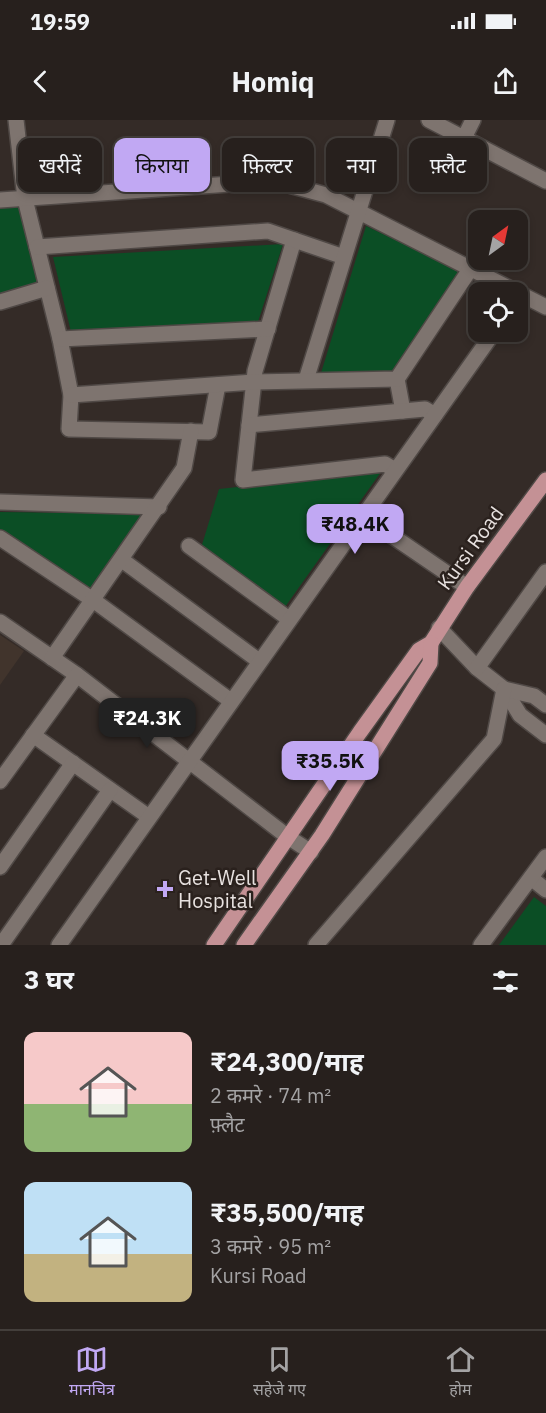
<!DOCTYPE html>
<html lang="hi">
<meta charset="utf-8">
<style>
:root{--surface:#27201d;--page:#332d2a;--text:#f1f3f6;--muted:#a4a3a4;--line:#433e3b;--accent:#c1a8f3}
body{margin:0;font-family:"IBM Plex Sans","Noto Sans Devanagari",sans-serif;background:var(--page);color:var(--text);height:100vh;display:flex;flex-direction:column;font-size:22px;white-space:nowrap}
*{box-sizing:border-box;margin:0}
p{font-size:20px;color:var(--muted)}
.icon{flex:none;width:33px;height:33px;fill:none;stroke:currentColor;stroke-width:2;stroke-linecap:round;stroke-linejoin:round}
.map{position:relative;height:825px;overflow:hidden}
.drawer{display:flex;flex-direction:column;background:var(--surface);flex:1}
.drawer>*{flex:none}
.top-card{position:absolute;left:18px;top:18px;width:510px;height:54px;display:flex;gap:12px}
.needle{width:39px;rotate:33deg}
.controls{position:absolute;left:468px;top:90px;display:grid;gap:12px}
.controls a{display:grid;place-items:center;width:60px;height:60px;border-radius:12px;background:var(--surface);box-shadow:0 3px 9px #0003,0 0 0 2px var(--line);font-size:30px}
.price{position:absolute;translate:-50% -51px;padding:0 14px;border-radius:12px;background:var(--accent);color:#111;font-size:20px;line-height:39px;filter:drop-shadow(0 2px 3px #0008)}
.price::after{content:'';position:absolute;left:50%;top:36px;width:18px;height:14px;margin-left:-9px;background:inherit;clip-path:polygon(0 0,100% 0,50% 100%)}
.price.active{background:#222;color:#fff}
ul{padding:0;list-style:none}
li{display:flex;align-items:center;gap:18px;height:150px;padding:0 24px}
li span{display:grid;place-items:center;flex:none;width:168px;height:120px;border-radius:12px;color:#555}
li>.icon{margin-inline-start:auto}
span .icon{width:72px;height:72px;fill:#fffc;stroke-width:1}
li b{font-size:26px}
h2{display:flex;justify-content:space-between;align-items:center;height:72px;padding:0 24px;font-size:26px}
.pill{padding:0 21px;border-radius:12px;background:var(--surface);box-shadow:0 3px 9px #0003,0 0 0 2px var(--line);font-size:21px;line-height:54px}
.pill.active{background:var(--accent);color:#111}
.status{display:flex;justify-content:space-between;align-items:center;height:42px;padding:0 30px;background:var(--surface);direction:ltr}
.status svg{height:16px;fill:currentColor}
header{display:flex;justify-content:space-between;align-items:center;height:78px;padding:0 24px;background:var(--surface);font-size:27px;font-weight:800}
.tab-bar{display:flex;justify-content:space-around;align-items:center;height:84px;border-top:2px solid var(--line);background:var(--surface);font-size:16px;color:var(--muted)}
.tab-bar a{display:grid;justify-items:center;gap:3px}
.tab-bar .active{color:var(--accent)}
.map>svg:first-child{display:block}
.built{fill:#41342c}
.green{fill:#0b4e25}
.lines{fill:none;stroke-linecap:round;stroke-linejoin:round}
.minor-casing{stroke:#504946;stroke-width:18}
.major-casing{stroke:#504946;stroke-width:18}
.minor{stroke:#7e746f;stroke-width:15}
.major{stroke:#c49195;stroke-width:15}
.poi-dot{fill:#c1a8f3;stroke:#2a211d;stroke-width:2}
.labels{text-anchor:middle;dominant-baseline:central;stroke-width:5;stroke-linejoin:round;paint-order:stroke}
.street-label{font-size:20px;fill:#e8e2e0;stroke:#2a211d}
.poi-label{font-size:20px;fill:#e8e2e0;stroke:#2a211d;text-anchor:start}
</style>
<div class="status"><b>19:59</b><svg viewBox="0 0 49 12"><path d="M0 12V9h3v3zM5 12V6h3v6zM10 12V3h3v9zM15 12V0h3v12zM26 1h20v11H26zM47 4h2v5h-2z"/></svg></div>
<header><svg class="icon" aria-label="back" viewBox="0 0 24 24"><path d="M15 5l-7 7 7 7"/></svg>Homiq<svg class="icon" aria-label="share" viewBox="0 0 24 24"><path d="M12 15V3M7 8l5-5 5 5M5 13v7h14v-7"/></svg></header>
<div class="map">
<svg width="546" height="825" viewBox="0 0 546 825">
<rect width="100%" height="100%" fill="#342b27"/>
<!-- built -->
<path class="built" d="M0,515L24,531L0,565Z"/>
<!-- green -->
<g class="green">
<path d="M19,86L37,164L0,175V88Z"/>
<path d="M366,106L461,151L392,254L321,253Z"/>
<path d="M283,124L257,205L71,212L53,137Z"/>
<path d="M381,352L285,487L201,428L219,369Z"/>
<path d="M0,392L144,394L89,471L0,412Z"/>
<path d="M534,777L546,786V825H499Z"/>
</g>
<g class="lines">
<defs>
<g id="minor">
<path d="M16,0L25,79L60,219L71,275L69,309L209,312L218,265"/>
<path d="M429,0L546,61"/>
<path d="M464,18L473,0"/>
<path d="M0,80L274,61L326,75L546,187"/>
<path d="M294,120L255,251L243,360L385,344L395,350"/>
<path d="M37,127L268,111L344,137"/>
<path d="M0,182L47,168"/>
<path d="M60,219L268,209"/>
<path d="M397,259L403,291"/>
<path d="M306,260L387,0"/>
<path d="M71,275L254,262L397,259L471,148"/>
<path d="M249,305L425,289L435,295"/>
<path d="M0,382L159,387"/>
<path d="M363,396L467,467"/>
<path d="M0,418L93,480L231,581"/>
<path d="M189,426L289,499"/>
<path d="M122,440L259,541"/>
<path d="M0,502L77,555L288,717L311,732"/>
<path d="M439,508L477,548L504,569L520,595L546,615"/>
<path d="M52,538L184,348L191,311"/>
<path d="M477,548L546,452"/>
<path d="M504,569L534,576L546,585"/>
<path d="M33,615L149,697"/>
<path d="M0,661L77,555"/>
<path d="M0,747L73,643"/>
<path d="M531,758L546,770"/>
<path d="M1,825L110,670"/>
<path d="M59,825L494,212"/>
<path d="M316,825L494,619L504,569"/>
<path d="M481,825L546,737"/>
</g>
<g id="major">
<path d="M214,825L360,612L419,530L431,523L467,467L546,360"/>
<path d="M244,825L322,715L430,543L431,523"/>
</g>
</defs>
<!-- minor casing -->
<use href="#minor" class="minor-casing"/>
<!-- major casing -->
<use href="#major" class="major-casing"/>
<!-- minor -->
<use href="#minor" class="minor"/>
<!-- major -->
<use href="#major" class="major"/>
</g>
<!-- markers -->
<path class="poi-dot" d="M162 760h6v6h6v6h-6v6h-6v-6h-6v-6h6z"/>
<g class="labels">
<!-- street labels -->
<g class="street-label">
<text transform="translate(470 428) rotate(-54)">Kursi Road</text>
</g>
<!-- poi labels -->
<g class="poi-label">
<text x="178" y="757">Get-Well<tspan x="178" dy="23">Hospital</tspan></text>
</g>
</g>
</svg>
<div class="controls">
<a><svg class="needle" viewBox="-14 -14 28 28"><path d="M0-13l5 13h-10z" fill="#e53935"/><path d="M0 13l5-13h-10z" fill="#a4a3a4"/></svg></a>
<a><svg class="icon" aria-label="locate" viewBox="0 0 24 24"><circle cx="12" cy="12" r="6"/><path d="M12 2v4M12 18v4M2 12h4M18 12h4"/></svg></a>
</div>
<b class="price" style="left:355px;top:435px">₹48.4K</b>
<b class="price active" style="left:147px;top:629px">₹24.3K</b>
<b class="price" style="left:330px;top:672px">₹35.5K</b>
<div class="top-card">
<a class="pill">खरीदें</a>
<a class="pill active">किराया</a>
<a class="pill">फ़िल्टर</a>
<a class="pill">नया</a>
<a class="pill">फ़्लैट</a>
</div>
</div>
<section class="drawer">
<h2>3 घर<svg class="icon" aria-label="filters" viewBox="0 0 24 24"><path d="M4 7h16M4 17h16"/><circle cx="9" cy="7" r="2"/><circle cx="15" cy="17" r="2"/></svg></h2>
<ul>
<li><span style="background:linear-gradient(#f6c9c9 60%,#8fb573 0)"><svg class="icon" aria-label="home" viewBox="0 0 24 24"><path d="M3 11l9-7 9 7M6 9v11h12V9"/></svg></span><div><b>₹24,300/माह</b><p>2 कमरे · 74 m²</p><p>फ़्लैट</p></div></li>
<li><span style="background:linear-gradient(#bfe0f5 60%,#c2b280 0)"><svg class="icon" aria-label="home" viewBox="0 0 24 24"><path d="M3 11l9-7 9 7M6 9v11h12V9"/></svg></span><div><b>₹35,500/माह</b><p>3 कमरे · 95 m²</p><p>Kursi Road</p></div></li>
</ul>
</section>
<nav class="tab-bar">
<a class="active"><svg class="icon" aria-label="map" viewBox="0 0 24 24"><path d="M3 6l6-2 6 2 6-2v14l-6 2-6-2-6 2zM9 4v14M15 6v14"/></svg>मानचित्र</a>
<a><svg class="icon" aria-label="saved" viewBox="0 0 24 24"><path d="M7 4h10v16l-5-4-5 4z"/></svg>सहेजे गए</a>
<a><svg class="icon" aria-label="home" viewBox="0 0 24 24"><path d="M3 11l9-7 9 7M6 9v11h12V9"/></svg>होम</a>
</nav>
